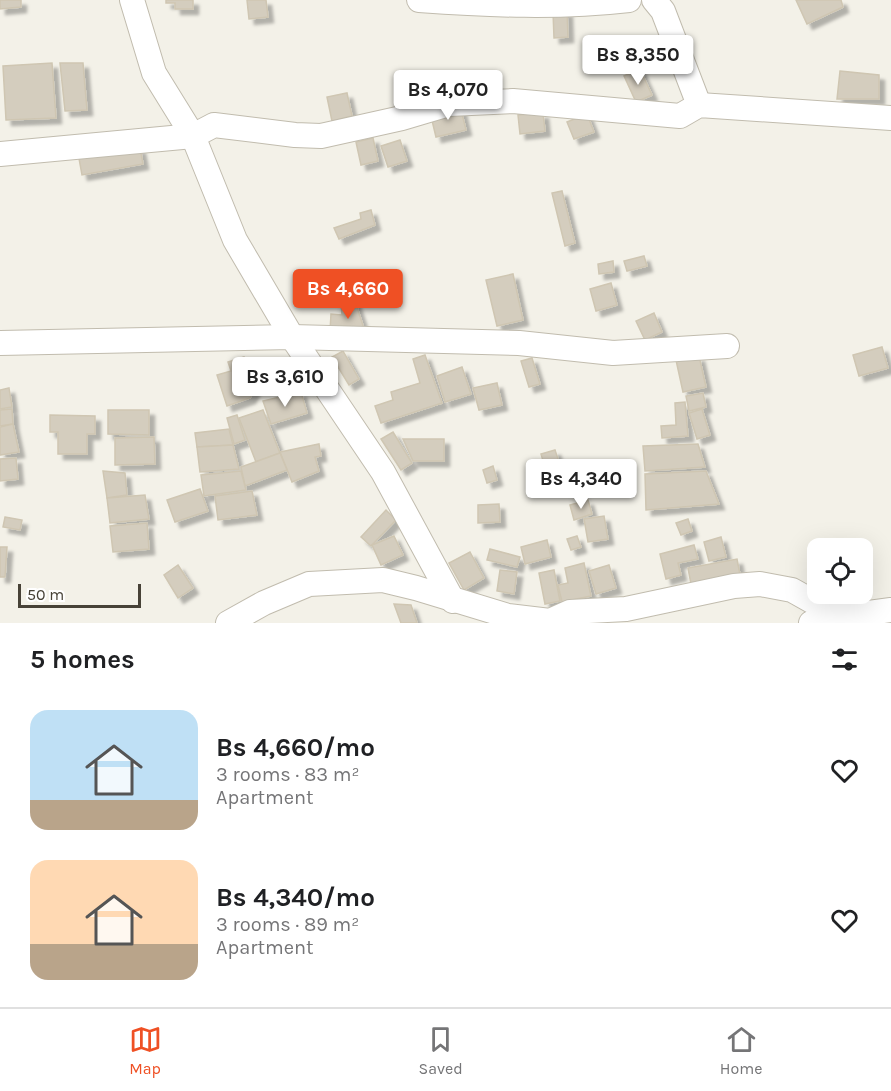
<!DOCTYPE html>
<meta charset="utf-8">
<style>
:root{--surface:#fff;--page:#f6f6f6;--text:#202124;--muted:#757577;--line:#e0e0e0;--accent:#ef5024}
body{margin:0;font-family:Karla,sans-serif;background:var(--page);color:var(--text);height:100vh;display:flex;flex-direction:column;font-size:22px;white-space:nowrap}
*{box-sizing:border-box;margin:0}
p{font-size:20px;color:var(--muted)}
.icon{flex:none;width:33px;height:33px;fill:none;stroke:currentColor;stroke-width:2;stroke-linecap:round;stroke-linejoin:round}
.map{position:relative;height:623px;overflow:hidden}
.drawer{display:flex;flex-direction:column;background:var(--surface);flex:1}
.drawer>*{flex:none}
.fabs{position:absolute;left:807px;top:538px;display:grid;gap:12px}
.fabs a{display:grid;place-items:center;width:66px;height:66px;border-radius:12px;background:var(--surface);box-shadow:0 6px 24px #0002;font-size:30px}
.scale{position:absolute;left:18px;bottom:15px;width:123px;box-sizing:border-box;padding-left:6px;border:3px solid #474237;border-top:0;font-size:16px;line-height:21px;white-space:nowrap;color:#474237;-webkit-text-stroke:4px #fff;paint-order:stroke}
.price{position:absolute;translate:-50% -51px;padding:0 14px;border-radius:6px;background:#fff;color:#222;font-size:20px;line-height:39px;filter:drop-shadow(0 2px 3px #0008)}
.price::after{content:'';position:absolute;left:50%;top:36px;width:18px;height:14px;margin-left:-9px;background:inherit;clip-path:polygon(0 0,100% 0,50% 100%)}
.price.active{background:var(--accent);color:#fff}
ul{padding:0;list-style:none}
li{display:flex;align-items:center;gap:18px;height:150px;padding:0 30px}
li span{display:grid;place-items:center;flex:none;width:168px;height:120px;border-radius:18px;color:#555}
li>.icon{margin-inline-start:auto}
span .icon{width:72px;height:72px;fill:#fffc;stroke-width:1}
li b{font-size:26px}
h2{display:flex;justify-content:space-between;align-items:center;height:72px;padding:0 30px;font-size:26px}
.dock{display:flex;justify-content:space-around;align-items:center;height:84px;border-top:2px solid var(--line);background:var(--surface);font-size:16px;color:var(--muted)}
.dock a{display:grid;justify-items:center;gap:3px}
.dock .active{color:var(--accent)}
.map>svg:first-child{display:block}
.building{fill:#d4cdbe;stroke:#cfc6b2;stroke-width:1.5;filter:url(#shadow)}
.lines{fill:none;stroke-linecap:round;stroke-linejoin:round}
.minor-casing{stroke:#c1bcae;stroke-width:26}
.minor{stroke:#fff;stroke-width:24}
</style>
<div class="map">
<svg width="891" height="623" viewBox="0 0 891 623">
<defs>
<filter id="shadow"><feDropShadow dx="5.5" dy="5.5" stdDeviation="1.5" flood-color="#0004"/></filter>
</defs>
<rect width="100%" height="100%" fill="#f3f1e8"/>
<!-- building -->
<g class="building">
<path d="M0,0H21V7L0,9Z"/>
<path d="M166,0H193V9H175V3H166Z"/>
<path d="M247,0H266L268,17L249,19Z"/>
<path d="M796,0H841L843,7L807,24Z"/>
<path d="M567,11L568,37L554,38L553,12Z"/>
<path d="M52,63L56,118L6,120L3,66Z"/>
<path d="M60,63H83L87,110L65,111Z"/>
<path d="M640,69L652,95L636,102L624,76Z"/>
<path d="M840,71L879,75V99H837Z"/>
<path d="M456,74L459,90L446,92L443,76Z"/>
<path d="M347,93L352,116L332,121L327,97Z"/>
<path d="M460,106L466,130L436,137L430,112Z"/>
<path d="M543,113L545,131L520,134L518,115Z"/>
<path d="M587,114L594,132L574,139L567,122Z"/>
<path d="M373,138L378,161L361,165L356,142Z"/>
<path d="M400,140L407,161L388,167L381,146Z"/>
<path d="M140,148L143,164L82,175L78,153Z"/>
<path d="M562,191L575,243L565,246L552,193Z"/>
<path d="M371,210L375,225L339,239L334,228L361,219L360,213Z"/>
<path d="M644,256L647,266L627,271L624,261Z"/>
<path d="M613,261L614,272L599,274L598,264Z"/>
<path d="M513,274L523,320L497,326L486,280Z"/>
<path d="M611,283L617,305L596,311L590,289Z"/>
<path d="M355,301L366,335L330,331L331,314L342,315L341,304Z"/>
<path d="M654,313L662,332L645,340L636,321Z"/>
<path d="M882,347L888,368L859,376L853,355Z"/>
<path d="M343,351L359,379L349,385L332,357Z"/>
<path d="M425,355L442,403L381,423L375,406L393,400L391,392L420,383L413,359Z"/>
<path d="M699,356L706,387L683,392L676,360Z"/>
<path d="M244,357L255,389L250,398L227,406L217,375L231,371L228,362Z"/>
<path d="M532,358L540,384L529,387L521,361Z"/>
<path d="M462,367L471,394L445,402L437,376Z"/>
<path d="M497,383L502,405L479,410L473,388Z"/>
<path d="M9,388L12,407L0,409V390Z"/>
<path d="M301,392L307,413L271,424L263,401Z"/>
<path d="M703,393L706,407L689,411L686,396Z"/>
<path d="M685,402L688,436L662,438L661,426L676,425L675,403Z"/>
<path d="M12,409L13,424L0,426V410Z"/>
<path d="M702,409L710,435L697,439L689,413Z"/>
<path d="M108,410H149V435L108,434Z"/>
<path d="M263,410L280,453L256,462L239,418Z"/>
<path d="M50,415L95,416V434H87V454H58V432H50Z"/>
<path d="M237,415L245,440L234,444L227,418Z"/>
<path d="M13,424L19,452L0,455V427Z"/>
<path d="M229,429L233,445L197,447L195,433Z"/>
<path d="M393,432L412,463L401,470L381,439Z"/>
<path d="M154,437L155,464L115,465V438Z"/>
<path d="M403,439H444V461H413Z"/>
<path d="M319,444L321,456L315,457L319,471L292,482L280,452Z"/>
<path d="M698,444L705,467L645,471L643,446Z"/>
<path d="M233,445L239,469L200,472L197,447Z"/>
<path d="M555,450L558,459L544,464L541,454Z"/>
<path d="M280,453L287,470L245,486L241,467Z"/>
<path d="M16,458L18,479L0,481V459Z"/>
<path d="M493,466L497,480L487,483L483,470Z"/>
<path d="M103,471L125,473L127,495L107,498Z"/>
<path d="M241,471L246,490L204,496L201,475Z"/>
<path d="M706,471L719,504L646,510L645,474Z"/>
<path d="M200,489L208,511L175,522L167,500Z"/>
<path d="M252,491L257,515L218,520L215,496Z"/>
<path d="M145,495L149,519L110,523L107,498Z"/>
<path d="M588,500L592,514L574,520L570,505Z"/>
<path d="M499,504L500,522L478,523V505Z"/>
<path d="M386,510L396,520L371,546L361,537Z"/>
<path d="M604,516L608,539L588,542L584,519Z"/>
<path d="M5,517L22,520L20,530L3,527Z"/>
<path d="M688,519L692,531L681,535L676,523Z"/>
<path d="M147,523L149,549L113,552L110,526Z"/>
<path d="M394,536L403,555L381,565L372,545Z"/>
<path d="M577,536L581,547L571,550L567,539Z"/>
<path d="M721,537L726,557L709,561L704,542Z"/>
<path d="M547,540L551,557L525,564L521,547Z"/>
<path d="M694,545L698,559L678,563L681,575L666,579L660,554Z"/>
<path d="M0,547H7L5,577H0Z"/>
<path d="M490,549L520,557L517,567L487,560Z"/>
<path d="M470,552L484,578L464,590L449,563Z"/>
<path d="M737,559L740,575L691,584L688,568Z"/>
<path d="M584,563L591,596L562,602L558,585L568,583L565,568Z"/>
<path d="M178,565L193,588L178,598L164,575Z"/>
<path d="M609,565L616,588L596,594L589,571Z"/>
<path d="M500,570L517,572L514,594L497,591Z"/>
<path d="M554,570L560,601L545,604L539,573Z"/>
<path d="M394,604L411,605L417,623H401Z"/>
</g>
<g class="lines">
<defs>
<g id="minor">
<path d="M132,0L154,73L193,136L235,240L292,337L383,472L453,601"/>
<path d="M419,0C490,5 559,8 629,0"/>
<path d="M654,0L663,11L699,105"/>
<path d="M0,154L193,136L214,125L295,135L321,136L402,118L449,104L513,101L680,116L699,105L891,118"/>
<path d="M0,343L292,337L519,343L613,353L727,346"/>
<path d="M228,623L264,603L309,584L383,580L416,588L508,616L550,621L570,612L626,609L734,586L760,584L792,590L833,613L854,615L891,610"/>
<path d="M811,623L833,613"/>
</g>
</defs>
<!-- minor casing -->
<use href="#minor" class="minor-casing"/>
<!-- minor -->
<use href="#minor" class="minor"/>
</g>
</svg>
<div class="fabs">
<a><svg class="icon" aria-label="locate" viewBox="0 0 24 24"><circle cx="12" cy="12" r="6"/><path d="M12 2v4M12 18v4M2 12h4M18 12h4"/></svg></a>
</div>
<div class="scale">50 m</div>
<b class="price" style="left:638px;top:86px">Bs 8,350</b>
<b class="price" style="left:448px;top:121px">Bs 4,070</b>
<b class="price active" style="left:348px;top:320px">Bs 4,660</b>
<b class="price" style="left:285px;top:408px">Bs 3,610</b>
<b class="price" style="left:581px;top:510px">Bs 4,340</b>
</div>
<section class="drawer">
<h2>5 homes<svg class="icon" aria-label="filters" viewBox="0 0 24 24"><path d="M4 7h16M4 17h16"/><circle cx="9" cy="7" r="2"/><circle cx="15" cy="17" r="2"/></svg></h2>
<ul>
<li><span style="background:linear-gradient(#bfe0f5 75%,#b9a48a 0)"><svg class="icon" aria-label="home" viewBox="0 0 24 24"><path d="M3 11l9-7 9 7M6 9v11h12V9"/></svg></span><div><b>Bs 4,660/mo</b><p>3 rooms · 83 m²</p><p>Apartment</p></div><svg class="icon" aria-label="heart" viewBox="0 0 24 24"><path d="M12 20l-8-8c-3-5 5-10 8-4 3-6 11-1 8 4z"/></svg></li>
<li><span style="background:linear-gradient(#ffd9b3 70%,#b9a48a 0)"><svg class="icon" aria-label="home" viewBox="0 0 24 24"><path d="M3 11l9-7 9 7M6 9v11h12V9"/></svg></span><div><b>Bs 4,340/mo</b><p>3 rooms · 89 m²</p><p>Apartment</p></div><svg class="icon" aria-label="heart" viewBox="0 0 24 24"><path d="M12 20l-8-8c-3-5 5-10 8-4 3-6 11-1 8 4z"/></svg></li>
</ul>
</section>
<nav class="dock">
<a class="active"><svg class="icon" aria-label="map" viewBox="0 0 24 24"><path d="M3 6l6-2 6 2 6-2v14l-6 2-6-2-6 2zM9 4v14M15 6v14"/></svg>Map</a>
<a><svg class="icon" aria-label="saved" viewBox="0 0 24 24"><path d="M7 4h10v16l-5-4-5 4z"/></svg>Saved</a>
<a><svg class="icon" aria-label="home" viewBox="0 0 24 24"><path d="M3 11l9-7 9 7M6 9v11h12V9"/></svg>Home</a>
</nav>
